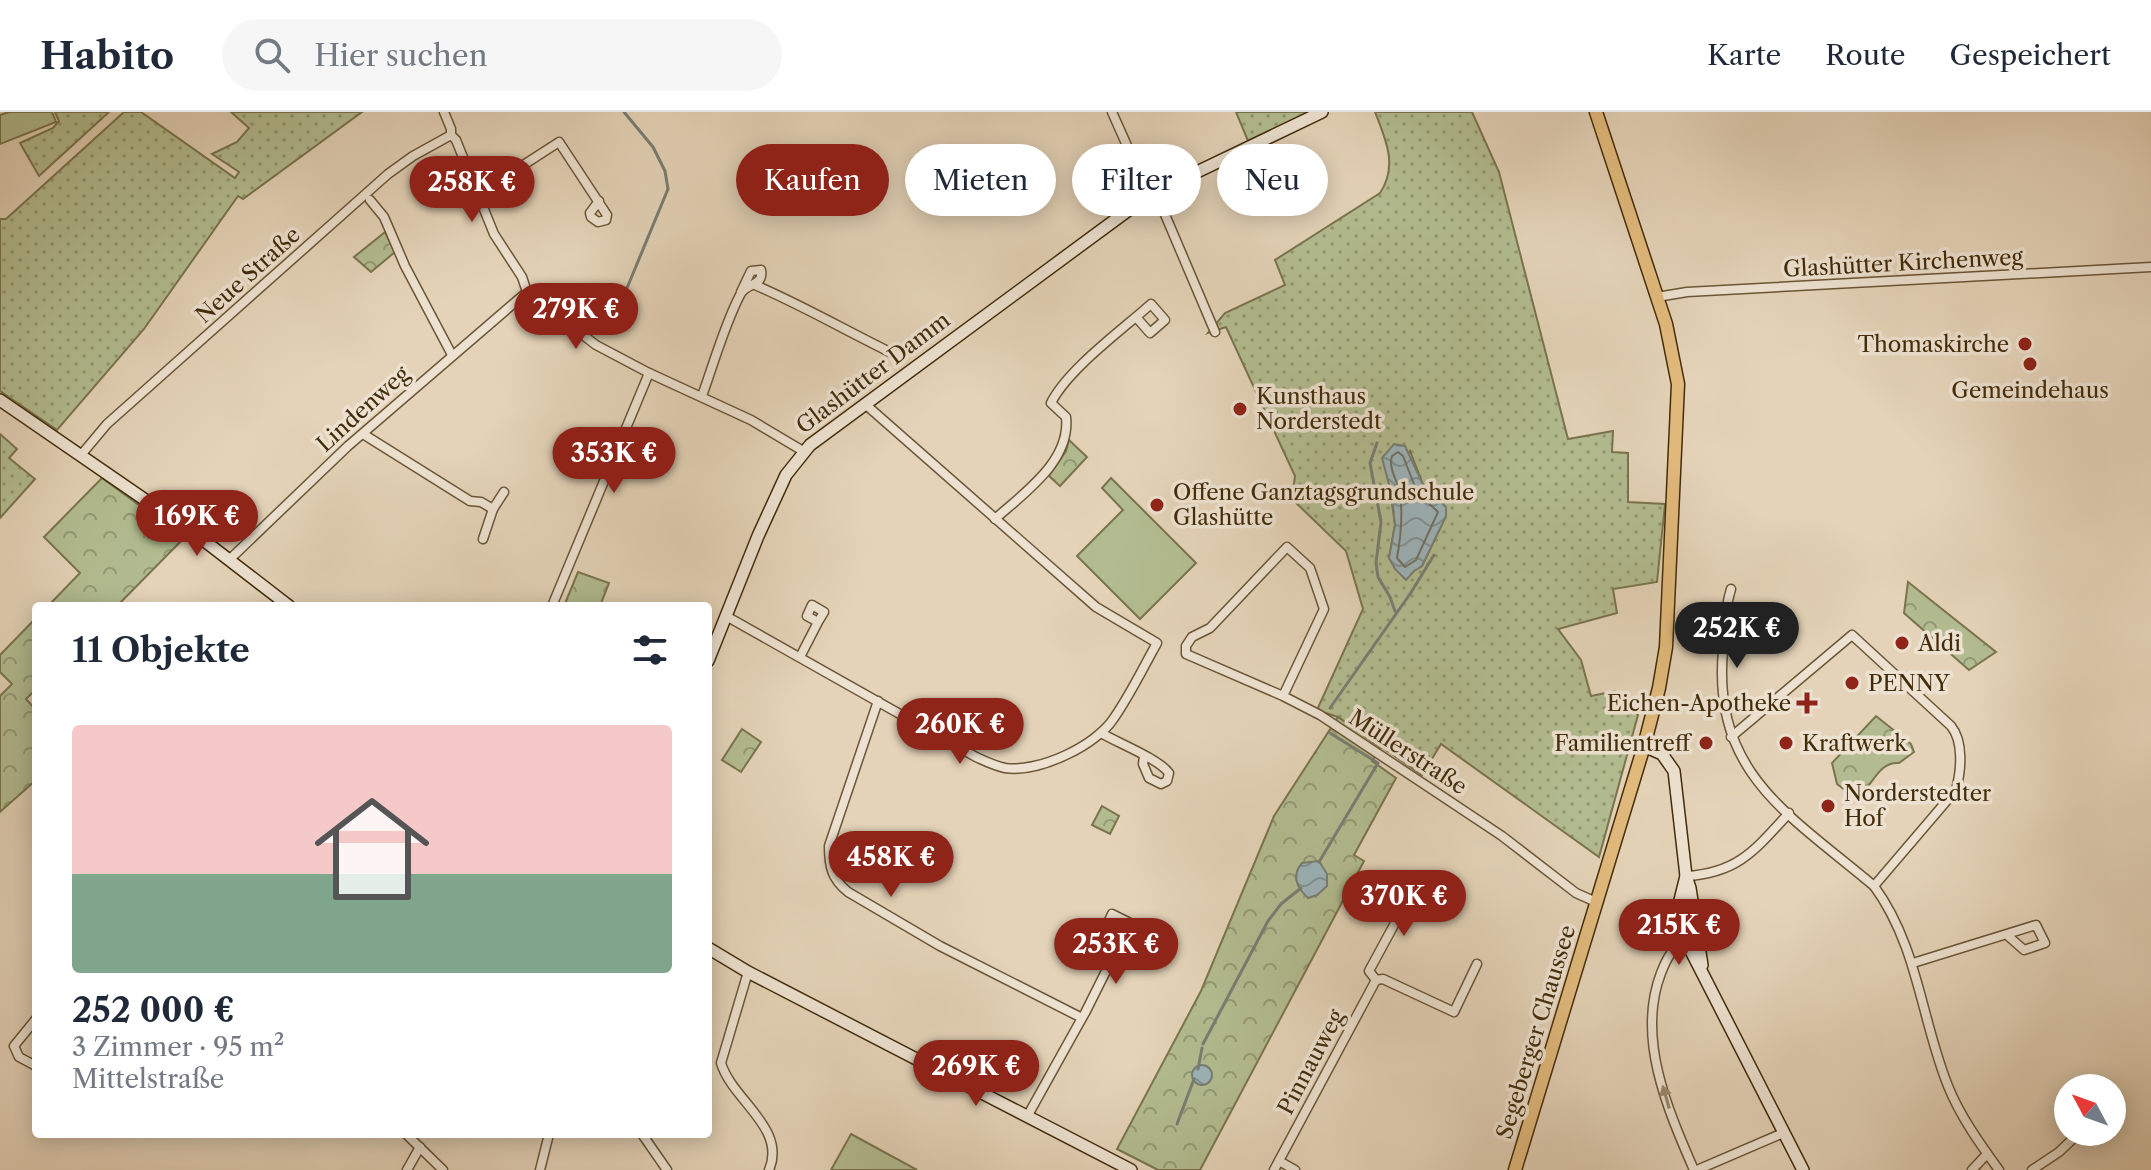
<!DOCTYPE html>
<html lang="de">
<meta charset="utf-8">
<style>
:root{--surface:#fff;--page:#f6f6f7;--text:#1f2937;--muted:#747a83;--line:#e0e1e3;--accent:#8f2418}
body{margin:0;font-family:"Libre Caslon Text",serif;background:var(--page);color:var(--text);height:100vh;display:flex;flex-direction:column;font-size:30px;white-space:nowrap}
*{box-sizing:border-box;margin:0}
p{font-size:26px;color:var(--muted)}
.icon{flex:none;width:44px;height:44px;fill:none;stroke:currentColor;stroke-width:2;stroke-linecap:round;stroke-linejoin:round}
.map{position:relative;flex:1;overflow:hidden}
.sheet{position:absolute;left:32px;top:490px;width:680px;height:536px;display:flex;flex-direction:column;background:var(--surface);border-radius:8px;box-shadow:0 4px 20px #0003}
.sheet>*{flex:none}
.top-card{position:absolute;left:736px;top:32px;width:760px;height:72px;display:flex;gap:16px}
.needle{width:52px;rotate:311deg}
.tools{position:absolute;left:2054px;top:962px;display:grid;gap:16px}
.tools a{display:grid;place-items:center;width:72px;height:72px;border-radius:50%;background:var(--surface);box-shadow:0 4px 20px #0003;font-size:40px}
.price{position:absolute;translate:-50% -68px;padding:0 18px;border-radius:28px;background:var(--accent);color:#fff;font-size:26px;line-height:52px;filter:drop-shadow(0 2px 4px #0008)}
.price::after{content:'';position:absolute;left:50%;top:48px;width:24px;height:18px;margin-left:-12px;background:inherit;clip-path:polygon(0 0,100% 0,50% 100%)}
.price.on{background:#222;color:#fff}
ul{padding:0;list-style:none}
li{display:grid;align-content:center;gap:16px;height:424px;padding:0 40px}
li span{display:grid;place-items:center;height:248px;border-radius:8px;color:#555}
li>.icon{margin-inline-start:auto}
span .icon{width:144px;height:144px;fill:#fffc;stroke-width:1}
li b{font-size:34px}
h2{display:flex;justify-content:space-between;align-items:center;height:96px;padding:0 40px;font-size:34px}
.tag{padding:0 28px;border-radius:36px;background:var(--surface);box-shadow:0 4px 20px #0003;font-size:28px;line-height:72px}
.tag.on{background:var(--accent);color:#fff}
header{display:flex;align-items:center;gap:48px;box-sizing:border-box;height:112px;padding:0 40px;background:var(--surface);border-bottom:2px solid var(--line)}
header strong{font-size:38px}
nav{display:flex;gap:44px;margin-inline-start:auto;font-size:28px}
.search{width:560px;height:72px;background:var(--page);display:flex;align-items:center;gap:20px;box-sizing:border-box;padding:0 28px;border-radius:44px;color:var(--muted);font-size:30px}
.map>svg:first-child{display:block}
.grass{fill:url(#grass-dots);stroke:#7a744d;stroke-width:2;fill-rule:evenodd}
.forest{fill:url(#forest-crowns);stroke:#7a744d;stroke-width:2}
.pitch{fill:#b2bc90;stroke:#7a744d;stroke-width:2}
.water{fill:url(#water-waves);stroke:#787e74;stroke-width:2}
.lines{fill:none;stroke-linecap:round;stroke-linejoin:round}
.shore{stroke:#707062;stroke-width:2}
.stream{stroke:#787e74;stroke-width:3}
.street-casing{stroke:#6b5636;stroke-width:11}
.secondary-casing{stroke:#432c0a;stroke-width:14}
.primary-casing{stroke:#432c0a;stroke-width:15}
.street{stroke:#ede2d1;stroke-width:8}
.secondary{stroke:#ede2d1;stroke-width:11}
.primary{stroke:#e2ba7c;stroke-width:12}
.oneway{fill:#98876e}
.poi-dot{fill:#8f2418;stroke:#ede2d1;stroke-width:3}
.labels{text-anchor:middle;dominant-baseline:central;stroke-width:7;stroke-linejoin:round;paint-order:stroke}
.street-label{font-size:22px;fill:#432c0a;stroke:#ede2d1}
.poi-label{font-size:22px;fill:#432c0a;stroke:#ede2d1;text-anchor:start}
</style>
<header>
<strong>Habito</strong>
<div class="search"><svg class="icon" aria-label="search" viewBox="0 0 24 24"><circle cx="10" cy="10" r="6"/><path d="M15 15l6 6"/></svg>Hier suchen</div>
<nav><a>Karte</a><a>Route</a><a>Gespeichert</a></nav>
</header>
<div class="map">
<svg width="2151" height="1058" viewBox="0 0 2151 1058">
<defs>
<pattern id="grass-dots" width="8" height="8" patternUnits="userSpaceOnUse" patternTransform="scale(2)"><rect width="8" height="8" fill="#b2bc90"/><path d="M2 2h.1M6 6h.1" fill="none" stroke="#929974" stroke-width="1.8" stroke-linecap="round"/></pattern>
<pattern id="forest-crowns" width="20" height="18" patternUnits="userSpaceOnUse" patternTransform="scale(2)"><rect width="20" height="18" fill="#b2bc90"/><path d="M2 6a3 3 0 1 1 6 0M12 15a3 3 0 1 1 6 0" fill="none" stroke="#929974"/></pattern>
<pattern id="water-waves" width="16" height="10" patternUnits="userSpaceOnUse" patternTransform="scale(2)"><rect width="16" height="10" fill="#9cb4bb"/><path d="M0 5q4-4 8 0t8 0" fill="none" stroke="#819396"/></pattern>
</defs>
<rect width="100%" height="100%" fill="#e4d3b8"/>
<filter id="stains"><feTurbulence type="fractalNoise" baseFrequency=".0025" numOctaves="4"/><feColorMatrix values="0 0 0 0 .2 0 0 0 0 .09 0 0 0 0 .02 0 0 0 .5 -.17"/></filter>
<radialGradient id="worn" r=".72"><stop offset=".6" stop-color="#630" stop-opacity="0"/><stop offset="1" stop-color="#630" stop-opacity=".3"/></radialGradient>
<!-- grass -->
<g class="grass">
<path d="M55,0H109L39,64L20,31L53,16L59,9Z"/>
<path d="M124,0H141L235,66L239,60L212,42L237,30L249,16L231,0H362L243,87L238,84L144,217L57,318L0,279V107H6Z"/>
<path d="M1236,0H1309L1248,29Z"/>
<path d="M1375,0H1472L1499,60L1568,327L1613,319L1612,340L1628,341V390L1665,392L1657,470L1613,477L1617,501L1558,517L1581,548L1591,584L1615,579L1638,603L1599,745L1441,632L1422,663L1338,605L1317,598L1363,497L1346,439L1292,387L1295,364L1226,215L1208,221L1225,201L1285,173L1275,148L1380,81C1398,54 1386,28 1375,0ZM1410,339L1424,375L1446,396V404L1422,454L1413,459L1389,446L1395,413L1389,370Z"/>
<path d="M0,322L17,337L9,346L35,367L0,406Z"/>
</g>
<!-- forest -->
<g class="forest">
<path d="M385,120L395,140L371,160L354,145Z"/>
<path d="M1069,328L1087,345L1060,374L1049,364L1066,339Z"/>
<path d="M102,366L184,426L117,494H48L80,461L44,425Z"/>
<path d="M578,460L609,471L600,494H564Z"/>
<path d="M1908,470L1996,540L1969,558L1904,501Z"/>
<path d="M36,506V577L26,587L36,598V668L0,700V584L12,572L0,560V543Z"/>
<path d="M1876,604L1911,632L1914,640L1899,651C1880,649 1873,672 1860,683H1851L1837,672L1832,651Z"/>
<path d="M1338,605L1381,636L1372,649L1396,666L1354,743L1364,749L1200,1058H1158L1117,1037L1201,879L1274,704Z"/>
<path d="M742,617L761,630L741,660L722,648Z"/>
<path d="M1102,694L1119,704L1110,722L1092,713Z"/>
</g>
<!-- pitch -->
<g class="pitch">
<path d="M9,0H52L56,10L0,32V3Z"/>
<path d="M1111,366L1196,451L1140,507L1077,444L1123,398L1102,376Z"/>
<path d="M851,1022L917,1058H831Z"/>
</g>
<!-- water -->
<g class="water">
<path d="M1394,332L1405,334L1424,375L1446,395V404L1422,454L1414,459L1406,468L1395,457L1389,446L1395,413L1392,384L1382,346Z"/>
<path d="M1319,749L1327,762V774L1317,783L1308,786C1297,776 1291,764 1302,751Z"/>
<circle cx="1202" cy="963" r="10"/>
</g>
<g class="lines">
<!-- shore -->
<path class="shore" d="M1398,340L1403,344L1417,380L1438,400L1416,448L1405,455L1397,446C1401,424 1403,404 1400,381C1398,369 1388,357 1392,344Z"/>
<!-- stream -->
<g class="stream">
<path d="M598,220L627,176L668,77L665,59L653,35L624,0"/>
<path d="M1377,331L1370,351L1381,410L1376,451L1378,465L1390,485L1395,499"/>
<path d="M1330,596L1410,482L1434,443"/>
<path d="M1319,750L1378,651L1330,621"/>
<path d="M1203,932L1268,809L1281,792L1301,776"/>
<path d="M1198,957L1202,936"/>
<path d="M1177,1012L1194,967"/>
</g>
<defs>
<g id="street">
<path d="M444,0L451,17V23L456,28L494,122L522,165L527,180L596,233L649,261L751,308L803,339"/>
<path d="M1112,0L1149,83"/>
<path d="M1155,79L1215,220"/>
<path d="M477,83L559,30L607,103L606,108L598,110L591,105L590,101L599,89"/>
<path d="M370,88L384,105L405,154L452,243"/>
<path d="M755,173C804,194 850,221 898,244"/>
<path d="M1657,185L1687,180L2151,155"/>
<path d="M702,284C714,251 724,214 740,183C746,170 764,175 761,158L751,159L741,180"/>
<path d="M363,322L470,389L481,390L493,397"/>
<path d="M81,343L107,312L388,62L413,44L451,23"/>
<path d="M995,407C1024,381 1071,349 1066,305L1051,291C1068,257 1122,218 1151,192L1165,208L1150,221L1136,205"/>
<path d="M483,427L493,397L504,380"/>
<path d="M230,447L348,334L527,180"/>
<path d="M1731,477C1725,497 1724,518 1723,538C1712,662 1790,703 1874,774C1918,834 1921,907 1948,974C1960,1004 1980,1032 1999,1058"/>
<path d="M552,494L649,261"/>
<path d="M726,504L976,645C985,649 995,654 1005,656C1038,661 1096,634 1114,606C1130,583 1143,556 1157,531L1096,495L865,292"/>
<path d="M800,545L818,510L807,504L812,493L824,500L818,510"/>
<path d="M1283,584L1324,497L1310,456L1287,435L1210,516L1192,525L1186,534V542L1283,584L1320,603L1502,724L1576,781L1596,790"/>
<path d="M878,589L829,734C829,755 832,767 848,780L940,834L1082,906"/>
<path d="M1101,621C1118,631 1159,647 1169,661L1167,669L1161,672L1149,666L1143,652L1144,644"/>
<path d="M1731,625L1852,523L1951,614C1964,630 1961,659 1956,678L1874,774"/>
<path d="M1686,764C1738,761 1755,738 1789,701"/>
<path d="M1408,787L1369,859L1376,868L1383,867L1454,900L1477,852"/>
<path d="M1688,830C1671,836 1667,846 1661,861C1636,926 1668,998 1694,1058"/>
<path d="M1913,851L2036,813L2045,831L2024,838L2007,823"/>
<path d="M748,860L721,951C732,988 787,1016 769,1058"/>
<path d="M36,907L14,934L19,945L36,954"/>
<path d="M1028,1003L1082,906L1085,901L1130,811L1112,802L1103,822L1120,831"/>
<path d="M406,1022L443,1058"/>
<path d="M642,1022L667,1058"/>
<path d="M1279,1049L1295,1058"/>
<path d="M407,1058L420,1035"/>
<path d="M540,1058L549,1022"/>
<path d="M1274,1058L1376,868"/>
<path d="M1697,1058L1783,1021"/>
<path d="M1972,1058L1987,1042"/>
<path d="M2032,1058L2059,1040L2079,1021"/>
</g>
<g id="secondary">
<path d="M0,288L202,427L289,494"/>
<path d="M708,549L758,424L786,363L810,333L1149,83L1322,0"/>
<path d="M1644,634L1662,642L1674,659L1686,764L1690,776L1702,853"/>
<path d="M1686,764L1680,788L1691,839L1803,1058"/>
<path d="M708,836L748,860L1131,1058"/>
</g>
<path id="primary" d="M1515,1058L1644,634L1659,576L1666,535L1678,272L1666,212L1596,0"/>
</defs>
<!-- street casing -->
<use href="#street" class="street-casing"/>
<!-- secondary casing -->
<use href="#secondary" class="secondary-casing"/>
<!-- primary casing -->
<use href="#primary" class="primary-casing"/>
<!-- street -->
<use href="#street" class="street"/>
<!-- secondary -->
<use href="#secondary" class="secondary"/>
<!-- primary -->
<use href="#primary" class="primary"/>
</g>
<!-- one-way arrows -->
<defs><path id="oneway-solid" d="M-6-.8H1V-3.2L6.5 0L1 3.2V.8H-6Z" transform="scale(2)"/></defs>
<use class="oneway" href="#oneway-solid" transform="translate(1666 985) rotate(-106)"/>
<!-- markers -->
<g class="poi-dot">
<circle cx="2025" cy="232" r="8"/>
<circle cx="2030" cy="252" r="8"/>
<circle cx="1240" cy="297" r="8"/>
<circle cx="1157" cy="393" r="8"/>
<circle cx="1902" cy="531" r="8"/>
<circle cx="1852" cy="571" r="8"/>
<path d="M1803 579h8v8h8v8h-8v8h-8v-8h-8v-8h8z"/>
<circle cx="1706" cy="631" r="8"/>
<circle cx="1786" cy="631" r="8"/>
<circle cx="1828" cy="694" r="8"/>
</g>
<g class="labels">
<!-- street labels -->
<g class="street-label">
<text transform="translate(1903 151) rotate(-3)">Glashütter Kirchenweg</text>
<text transform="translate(248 163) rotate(-42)">Neue Straße</text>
<text transform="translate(873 261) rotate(-37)">Glashütter Damm</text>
<text transform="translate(363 297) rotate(-42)">Lindenweg</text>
<text transform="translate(1408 640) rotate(33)">Müllerstraße</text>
<text transform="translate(1536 920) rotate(-73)">Segeberger Chaussee</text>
<text transform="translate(1311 950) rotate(-62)">Pinnauweg</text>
</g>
<!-- poi labels -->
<g class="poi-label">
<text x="2009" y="232" text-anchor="end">Thomaskirche</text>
<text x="2030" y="278" text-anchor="middle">Gemeindehaus</text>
<text x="1256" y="284">Kunsthaus<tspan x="1256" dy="25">Norderstedt</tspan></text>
<text x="1173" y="380">Offene Ganztagsgrundschule<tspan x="1173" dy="25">Glashütte</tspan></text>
<text x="1918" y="531">Aldi</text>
<text x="1868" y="571">PENNY</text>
<text x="1791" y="591" text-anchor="end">Eichen-Apotheke</text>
<text x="1690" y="631" text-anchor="end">Familientreff</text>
<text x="1802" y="631">Kraftwerk</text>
<text x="1844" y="681">Norderstedter<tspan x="1844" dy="25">Hof</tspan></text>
</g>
</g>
<rect width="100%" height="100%" filter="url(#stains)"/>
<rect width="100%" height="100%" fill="url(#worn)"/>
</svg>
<div class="tools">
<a><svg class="needle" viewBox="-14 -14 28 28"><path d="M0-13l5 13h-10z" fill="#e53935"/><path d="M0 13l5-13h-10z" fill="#747a83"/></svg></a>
</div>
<b class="price" style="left:472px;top:112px">258K €</b>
<b class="price" style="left:576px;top:239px">279K €</b>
<b class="price" style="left:614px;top:383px">353K €</b>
<b class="price" style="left:197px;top:446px">169K €</b>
<b class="price on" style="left:1737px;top:558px">252K €</b>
<b class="price" style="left:960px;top:654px">260K €</b>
<b class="price" style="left:891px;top:787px">458K €</b>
<b class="price" style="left:1404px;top:826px">370K €</b>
<b class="price" style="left:1679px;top:855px">215K €</b>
<b class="price" style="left:1116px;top:874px">253K €</b>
<b class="price" style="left:976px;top:996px">269K €</b>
<div class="top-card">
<a class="tag on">Kaufen</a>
<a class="tag">Mieten</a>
<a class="tag">Filter</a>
<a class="tag">Neu</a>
</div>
<section class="sheet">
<h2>11 Objekte<svg class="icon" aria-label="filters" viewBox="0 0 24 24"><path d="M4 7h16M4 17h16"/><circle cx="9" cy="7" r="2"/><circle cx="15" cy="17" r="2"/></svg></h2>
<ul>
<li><span style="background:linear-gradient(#f6c9c9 60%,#7fa58c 0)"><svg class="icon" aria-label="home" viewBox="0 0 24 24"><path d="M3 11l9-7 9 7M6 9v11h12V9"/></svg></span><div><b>252 000 €</b><p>3 Zimmer · 95 m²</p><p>Mittelstraße</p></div></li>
</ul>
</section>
</div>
